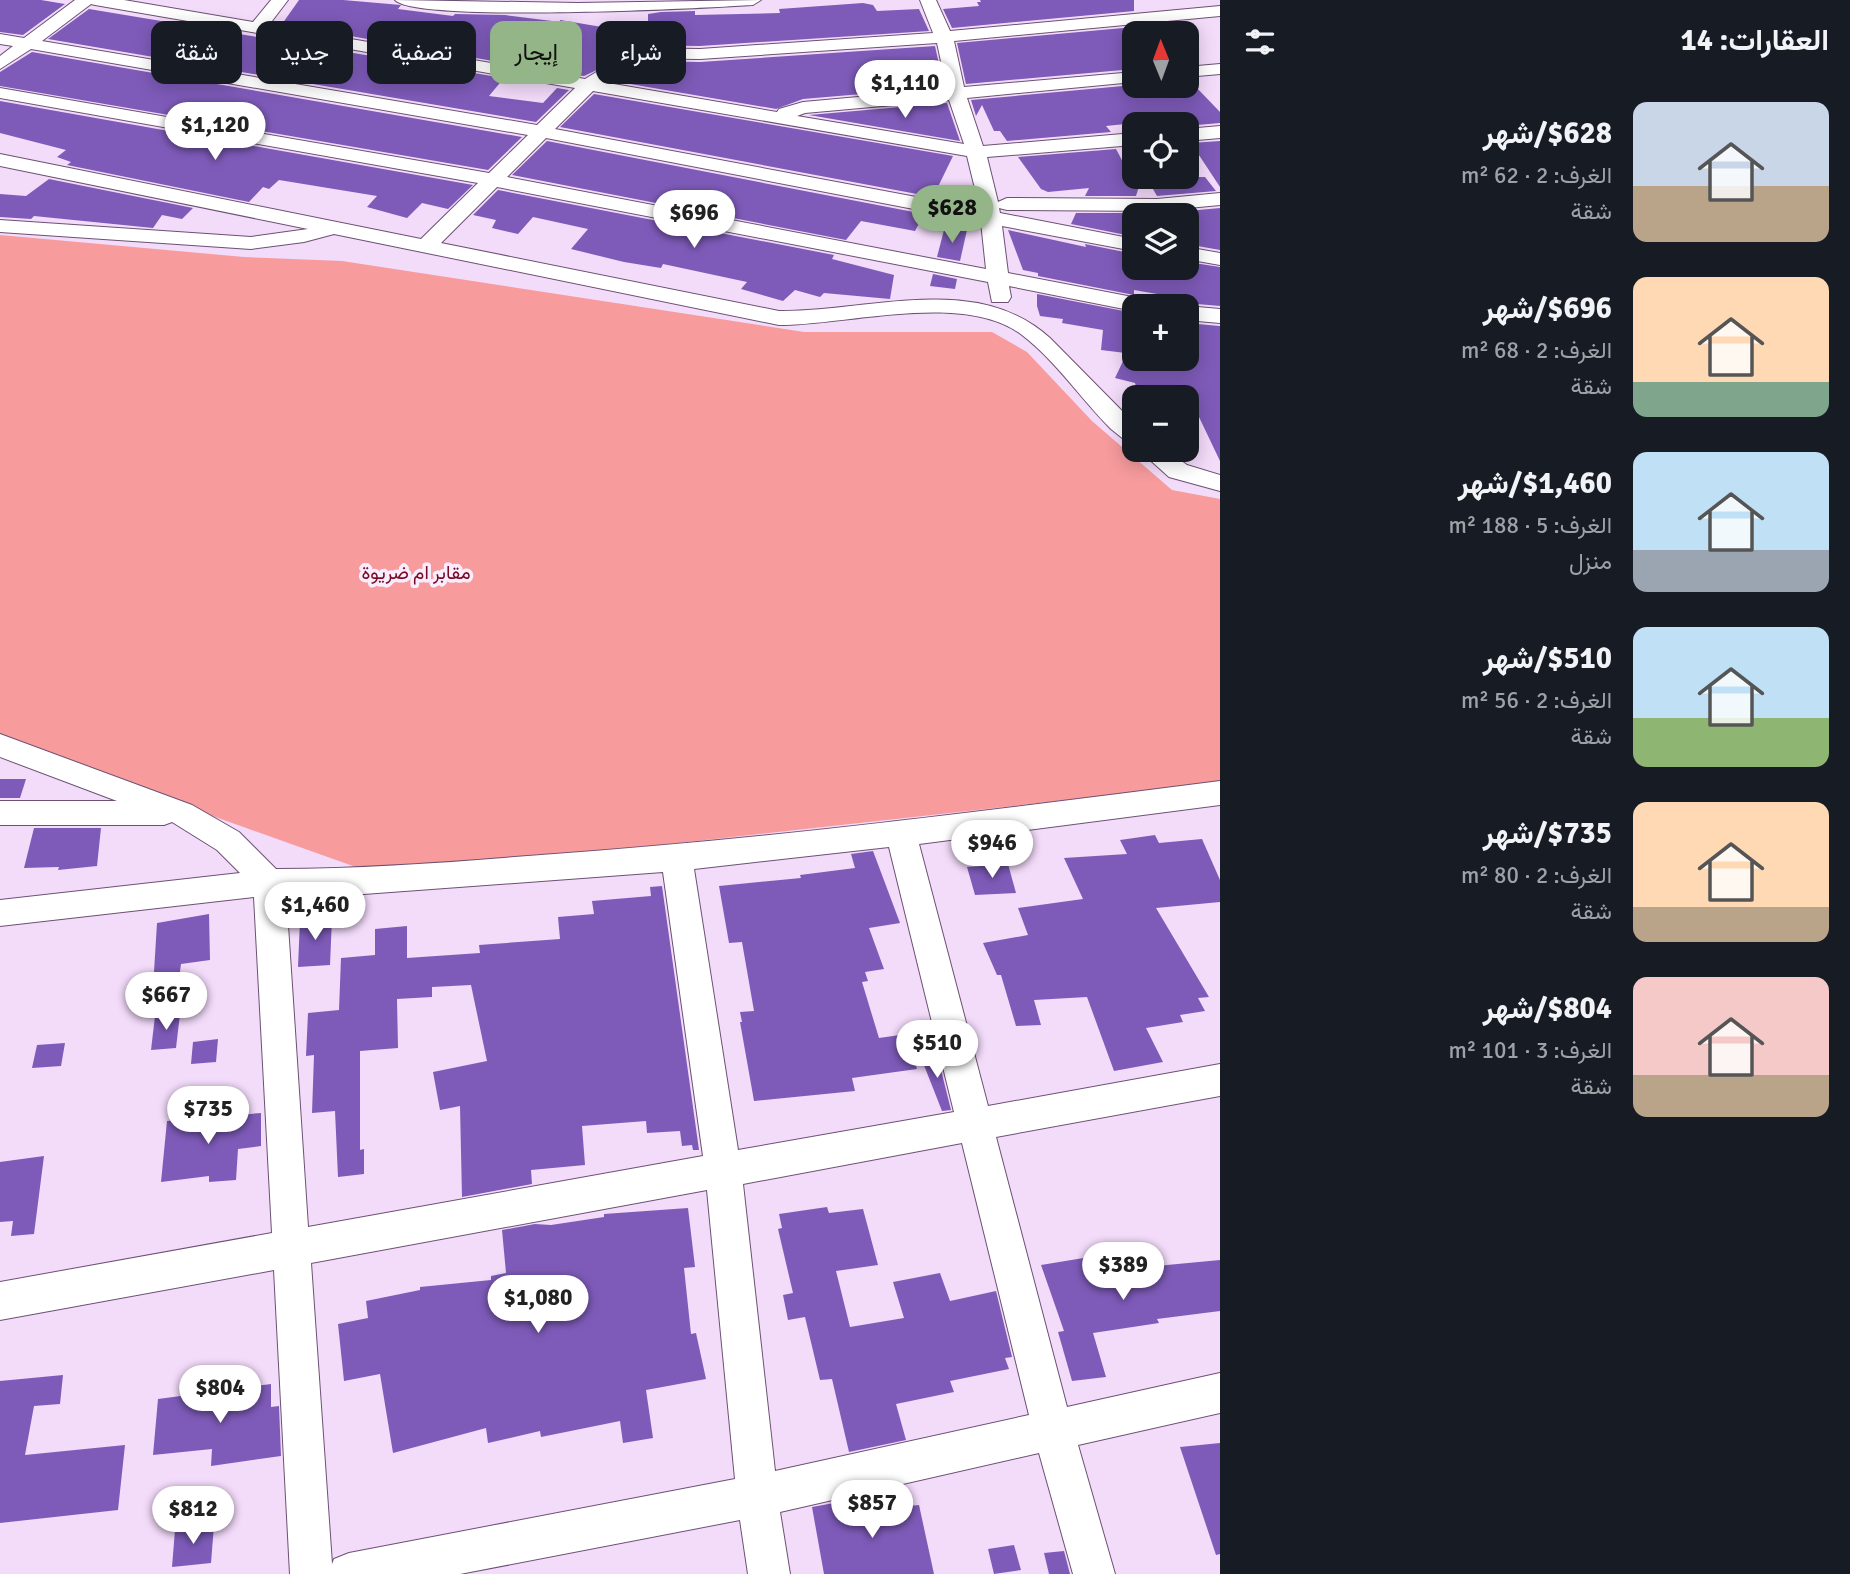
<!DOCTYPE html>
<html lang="ar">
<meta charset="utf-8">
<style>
:root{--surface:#171b24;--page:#242831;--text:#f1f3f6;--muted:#9ea1a6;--accent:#94b587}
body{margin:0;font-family:Signika,Vazirmatn,sans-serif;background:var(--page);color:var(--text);direction:rtl;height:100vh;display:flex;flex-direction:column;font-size:26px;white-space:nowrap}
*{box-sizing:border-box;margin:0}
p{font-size:23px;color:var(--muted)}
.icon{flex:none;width:38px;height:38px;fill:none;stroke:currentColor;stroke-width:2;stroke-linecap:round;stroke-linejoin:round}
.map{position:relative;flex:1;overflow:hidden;direction:ltr}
.sheet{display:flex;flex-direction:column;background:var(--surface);width:630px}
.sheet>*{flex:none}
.banner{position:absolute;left:21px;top:21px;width:665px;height:63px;direction:rtl;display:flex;gap:14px}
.needle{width:46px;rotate:359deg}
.buttons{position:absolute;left:1122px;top:21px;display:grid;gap:14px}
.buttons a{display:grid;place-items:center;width:77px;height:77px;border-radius:14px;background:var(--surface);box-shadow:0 4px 18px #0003;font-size:35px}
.price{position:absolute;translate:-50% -60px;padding:0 16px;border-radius:24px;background:#fff;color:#222;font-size:23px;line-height:46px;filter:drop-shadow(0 2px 4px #0008)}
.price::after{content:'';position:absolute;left:50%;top:42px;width:21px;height:16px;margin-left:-10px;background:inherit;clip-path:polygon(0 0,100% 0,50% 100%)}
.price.on{background:var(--accent);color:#111}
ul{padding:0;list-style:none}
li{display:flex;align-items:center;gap:21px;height:175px;padding:0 21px}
li span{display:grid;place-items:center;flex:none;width:196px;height:140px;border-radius:14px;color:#555}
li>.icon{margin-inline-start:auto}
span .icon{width:84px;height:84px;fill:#fffc;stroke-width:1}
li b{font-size:30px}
h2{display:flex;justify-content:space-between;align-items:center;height:84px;padding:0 21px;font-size:30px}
.pill{padding:0 24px;border-radius:14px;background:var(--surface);box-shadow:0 4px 18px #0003;font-size:24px;line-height:63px}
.pill.on{background:var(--accent);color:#111}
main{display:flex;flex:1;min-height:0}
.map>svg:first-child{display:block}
.green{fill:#f79b9d}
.building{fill:#7e5bb9}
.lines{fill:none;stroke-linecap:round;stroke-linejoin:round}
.street-casing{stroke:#6c5173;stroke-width:2}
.street{fill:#fff;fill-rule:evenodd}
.labels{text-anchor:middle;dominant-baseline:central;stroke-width:7;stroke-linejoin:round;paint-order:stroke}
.park-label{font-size:19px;fill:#780a20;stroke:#f9edfd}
</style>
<main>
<section class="sheet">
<h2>العقارات: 14<svg class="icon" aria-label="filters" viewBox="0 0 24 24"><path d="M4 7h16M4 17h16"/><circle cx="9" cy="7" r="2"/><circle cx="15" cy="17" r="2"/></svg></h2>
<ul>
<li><span style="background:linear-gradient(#c9d6e8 60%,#b9a48a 0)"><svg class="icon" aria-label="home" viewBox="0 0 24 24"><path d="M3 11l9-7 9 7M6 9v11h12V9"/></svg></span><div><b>$628/شهر</b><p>الغرف: 2 · 62 m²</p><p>شقة</p></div></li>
<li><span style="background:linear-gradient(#ffd9b3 75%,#7fa58c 0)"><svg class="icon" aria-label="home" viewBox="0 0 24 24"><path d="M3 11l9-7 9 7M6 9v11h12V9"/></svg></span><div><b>$696/شهر</b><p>الغرف: 2 · 68 m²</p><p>شقة</p></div></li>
<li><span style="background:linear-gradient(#bfe0f5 70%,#9aa5b1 0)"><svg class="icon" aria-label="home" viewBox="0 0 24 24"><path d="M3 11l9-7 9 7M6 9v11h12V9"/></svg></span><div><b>$1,460/شهر</b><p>الغرف: 5 · 188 m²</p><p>منزل</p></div></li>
<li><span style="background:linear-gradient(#bfe0f5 65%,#8fb573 0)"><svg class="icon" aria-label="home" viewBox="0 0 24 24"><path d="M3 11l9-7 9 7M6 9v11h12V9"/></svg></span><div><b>$510/شهر</b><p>الغرف: 2 · 56 m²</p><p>شقة</p></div></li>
<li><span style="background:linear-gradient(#ffd9b3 75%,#b9a48a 0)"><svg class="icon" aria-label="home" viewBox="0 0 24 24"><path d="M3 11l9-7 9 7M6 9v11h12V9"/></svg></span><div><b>$735/شهر</b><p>الغرف: 2 · 80 m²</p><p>شقة</p></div></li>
<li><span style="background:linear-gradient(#f6c9c9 70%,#b9a48a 0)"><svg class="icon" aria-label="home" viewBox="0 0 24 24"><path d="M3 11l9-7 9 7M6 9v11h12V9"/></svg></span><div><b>$804/شهر</b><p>الغرف: 3 · 101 m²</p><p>شقة</p></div></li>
</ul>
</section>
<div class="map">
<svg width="1220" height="1574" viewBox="0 0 1220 1574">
<rect width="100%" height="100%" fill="#f3dbfa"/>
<!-- green -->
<path class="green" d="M0,235L244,257L342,261L804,332H992L1027,352L1092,421L1172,490L1220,499V783L381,876L0,740Z"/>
<!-- building -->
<g class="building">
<path d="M0,0H41L65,4L23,35L0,32Z"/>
<path d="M299,0H343L401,5L398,9L453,16L455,14L505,15L560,22V20L620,30L648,29V14L661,12L695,11V15L780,13L779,9L863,3L873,5L877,11L919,9L929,31L700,46L619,45L608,54L619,61L700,62L935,46L944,87L803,99L776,109L607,80L610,76L599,69L584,76L569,74L579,62L525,53L516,65L282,24Z"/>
<path d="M980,0H1134V11L952,28L943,9L979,6L977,2H981Z"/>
<path d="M89,9L504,78L489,96L543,103L557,88L569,90L536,122L48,39Z"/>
<path d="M1134,27V69L966,84L957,43Z"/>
<path d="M32,52L522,137L488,170L0,86V72Z"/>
<path d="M1134,85L1147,86L1150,89L1195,86L1220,112V123L1186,126L1166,124L1164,120L1106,126L1111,132L1007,141L1000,131H994L982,105L976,116L971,100Z"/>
<path d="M594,94L953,156L933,197L560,127Z"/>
<path d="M0,101L473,185L448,209L422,203L407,218L367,207L377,196L279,180L269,189L263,187L249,202L67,165L71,162L57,157L66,150L0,133Z"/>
<path d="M947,103L960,141L809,115Z"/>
<path d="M547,141L924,214L915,231L861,221L846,240L512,175Z"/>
<path d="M1220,141V187L1191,143Z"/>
<path d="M1116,149L1131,177H1142L1136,196H1085L1089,188L1048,192L1041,189L1018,157Z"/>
<path d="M1146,177H1205L1216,191L1157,196Z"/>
<path d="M49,179L193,208L182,219L162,215L153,228L34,216L31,219L0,217V194L26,196Z"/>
<path d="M498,190L834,255L832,259L894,275L890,299L824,293L820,297L795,290L783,301L741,289L747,282L663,264L661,268L624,262L571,249L588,229L533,217L518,234L492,228L496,220L473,215Z"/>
<path d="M1220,208V250L1186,244V214L1166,213Z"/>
<path d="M1076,213H1132L1126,235L1071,224Z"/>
<path d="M944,230H967L960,261L937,257Z"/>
<path d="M1008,230L1086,247L1085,244L1134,254V268L1179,274L1180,268H1197L1194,263L1220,267V306L1186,303V299L1134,290V295L1038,276V273L1023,270Z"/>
<path d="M933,274L957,279L955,289L930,286Z"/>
<path d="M1037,294L1134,313V354L1101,350L1103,330L1062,323L1063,319L1040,316L1037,306Z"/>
<path d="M1186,323L1220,326V461L1188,394L1138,393L1135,383L1115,378L1124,359H1186Z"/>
<path d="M0,779H26L20,798H0Z"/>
<path d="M34,828H101L97,866L58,870L59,867L24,868Z"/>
<path d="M1155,835L1159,843L1202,839L1220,880V902L1156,908L1209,997L1198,998L1205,1011L1180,1015L1183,1022L1146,1028L1163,1062L1114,1071L1087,997L1034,1000L1041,1025L1016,1026L1001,975H997L983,943L1028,935L1018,908L1083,899L1064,858L1127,854L1120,840Z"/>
<path d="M873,851L900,923L869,928L884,969L865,972L868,981L862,982L879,1038L907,1034L917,1069L852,1078L855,1091L754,1101L740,1022H742L740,1012L754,1011L742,942L729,943L719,886L801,878L800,875L855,868L851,854Z"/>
<path d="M1008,864L1016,893L975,895L967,867Z"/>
<path d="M662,886L699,1150H693L692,1145L682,1146L680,1131L647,1133L646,1121L582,1126L585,1165L531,1170L532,1184L462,1197L460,1106L440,1110L433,1072L487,1061L471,985L432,987V997L397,999L398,1048L360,1051V1150L364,1149V1174L338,1177L335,1111L312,1113L314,1055L306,1056L308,1013L339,1010L341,958L375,955V929L407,926V958L480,953L479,945L560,939L558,917L594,914L592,901L651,896L650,887Z"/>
<path d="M209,914L210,960L181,964L178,986L153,988L157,923Z"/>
<path d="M332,918L330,965L298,967L300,920Z"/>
<path d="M180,1014L176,1048L151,1050L155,1016Z"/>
<path d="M218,1039L216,1062L191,1064L193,1042Z"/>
<path d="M65,1043L61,1066L32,1068L37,1045Z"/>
<path d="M937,1054L951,1110L942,1111L920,1055Z"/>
<path d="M261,1113V1146L238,1149L236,1180L209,1182V1176L161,1182L167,1121Z"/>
<path d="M44,1156L34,1234L11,1236L13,1221L0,1222V1162Z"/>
<path d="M827,1207L829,1213L863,1209L878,1265L836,1271L850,1327L904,1318L893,1282L940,1273L950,1301L996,1291L1012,1357L1005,1358L1009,1369L950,1381L954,1392L896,1404L906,1440L849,1452L832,1379L820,1380L805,1317L788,1320L783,1295L793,1293L778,1229L782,1228L779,1214Z"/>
<path d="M688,1208L695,1267L684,1268L691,1334L696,1333L706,1379L646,1390L653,1438L623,1443L620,1421L541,1437L540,1431L488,1443L486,1428L393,1453L380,1374L344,1381L338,1324L368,1318L366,1301L420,1290V1287L491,1280V1276L506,1273L502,1230L535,1224L551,1225L604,1217V1214Z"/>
<path d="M1108,1254L1114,1270L1220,1260V1311L1157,1319L1159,1323L1093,1333L1106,1377L1072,1381L1058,1332L1064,1331L1041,1265Z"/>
<path d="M63,1375L60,1404L34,1406L25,1455L125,1445L118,1510L0,1523V1381Z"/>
<path d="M271,1384V1407L279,1406L281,1456L211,1466L212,1449L153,1455L158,1399Z"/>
<path d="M1220,1443V1554L1216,1555L1180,1447Z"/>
<path d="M856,1499L859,1511L919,1505L934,1574H824L812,1507Z"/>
<path d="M214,1525L211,1563L172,1567L175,1530Z"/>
<path d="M1014,1545L1021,1570L994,1574L988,1549Z"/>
<path d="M1064,1551L1070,1574H1049L1044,1553Z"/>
</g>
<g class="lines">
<defs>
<g id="street">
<path d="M75,0H124L253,22L271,0H288L269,25L585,79L598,71L607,76L602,82L777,112L779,109L803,102L947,89L937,43L700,59L619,58L610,53L619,48L700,49L933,33L920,0H936L950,31L1220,6V16L954,41L964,87L1134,72V82L967,98L983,146L1134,133V145L987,157L998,202L1007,198L1157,199L1220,193V205L1157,211L1007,210L999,208L1000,213L1134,239V251L1002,226L1008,273L1143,299L1151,301L1154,306H1134V311L1009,286L1011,297L1008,302H992L988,282L497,187L441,243L779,311C867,312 977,271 1050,338L1134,423V443L1126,441L1111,429C1081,399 1056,361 1022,335C964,291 849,325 779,325L334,234L304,242L251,249L0,232V220L251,237L308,229L0,166V154L421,239L478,183L0,98V88L489,173L528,135L31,49L0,69V56L13,46L0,44V34L24,38ZM91,4L95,5L575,88L537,125L42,41ZM593,91L967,156L980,209L555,129ZM949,100L964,144L797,116L805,113ZM546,138L981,222L986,269L507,177Z"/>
<path d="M395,0L578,3L761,0L753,5C706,8 416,23 395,0Z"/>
<path d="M1220,64V74L1186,77V67Z"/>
<path d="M1220,126V138L1186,141V129Z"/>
<path d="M1186,247L1220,253V265L1186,259Z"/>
<path d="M1186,306L1220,309V323L1186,320Z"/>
<path d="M1139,450H1166L1187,465L1220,475V491L1169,477Z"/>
<path d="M0,734L192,805L239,832L276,869C365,869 452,862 541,855C768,839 994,810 1220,781V805L919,844L988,1106L1220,1064V1096L996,1137L1067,1407L1220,1373V1413L1078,1445L1115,1574H1073L1039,1453L780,1512L790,1574H748L740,1520L460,1574H290L274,1270L0,1320V1282L272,1233L254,897L0,926V900L240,873L217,850L172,822L164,825H0V801H117L0,757ZM889,847L954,1112L738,1150L694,869ZM663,872L703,1156L308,1227L286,895H350ZM962,1143L1029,1415L775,1471L743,1184ZM707,1190L735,1479L349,1553L334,1559L332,1564L311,1263Z"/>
</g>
</defs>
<!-- street casing -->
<use href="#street" class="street-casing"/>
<!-- street -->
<use href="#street" class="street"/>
</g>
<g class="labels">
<!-- park labels -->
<g class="park-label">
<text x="416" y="573">مقابر ام ضريوة</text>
</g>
</g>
</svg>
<div class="buttons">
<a><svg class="needle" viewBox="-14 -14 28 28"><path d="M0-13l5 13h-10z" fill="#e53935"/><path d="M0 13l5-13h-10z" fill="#9ea1a6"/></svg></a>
<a><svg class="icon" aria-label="locate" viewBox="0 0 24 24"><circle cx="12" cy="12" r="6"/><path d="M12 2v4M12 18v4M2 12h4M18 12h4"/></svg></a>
<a><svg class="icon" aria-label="layers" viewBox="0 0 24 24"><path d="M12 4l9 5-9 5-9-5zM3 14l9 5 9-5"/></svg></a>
<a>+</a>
<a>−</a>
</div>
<b class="price" style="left:905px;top:120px">$1,110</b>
<b class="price" style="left:215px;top:162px">$1,120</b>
<b class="price on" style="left:952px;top:245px">$628</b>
<b class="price" style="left:694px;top:250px">$696</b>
<b class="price" style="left:992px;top:880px">$946</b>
<b class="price" style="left:315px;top:942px">$1,460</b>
<b class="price" style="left:166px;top:1032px">$667</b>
<b class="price" style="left:937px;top:1080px">$510</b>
<b class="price" style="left:208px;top:1146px">$735</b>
<b class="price" style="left:1123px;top:1302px">$389</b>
<b class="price" style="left:538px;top:1335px">$1,080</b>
<b class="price" style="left:220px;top:1425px">$804</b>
<b class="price" style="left:872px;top:1540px">$857</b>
<b class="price" style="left:193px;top:1546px">$812</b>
<div class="banner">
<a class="pill">شراء</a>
<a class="pill on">إيجار</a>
<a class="pill">تصفية</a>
<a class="pill">جديد</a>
<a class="pill">شقة</a>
</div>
</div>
</main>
